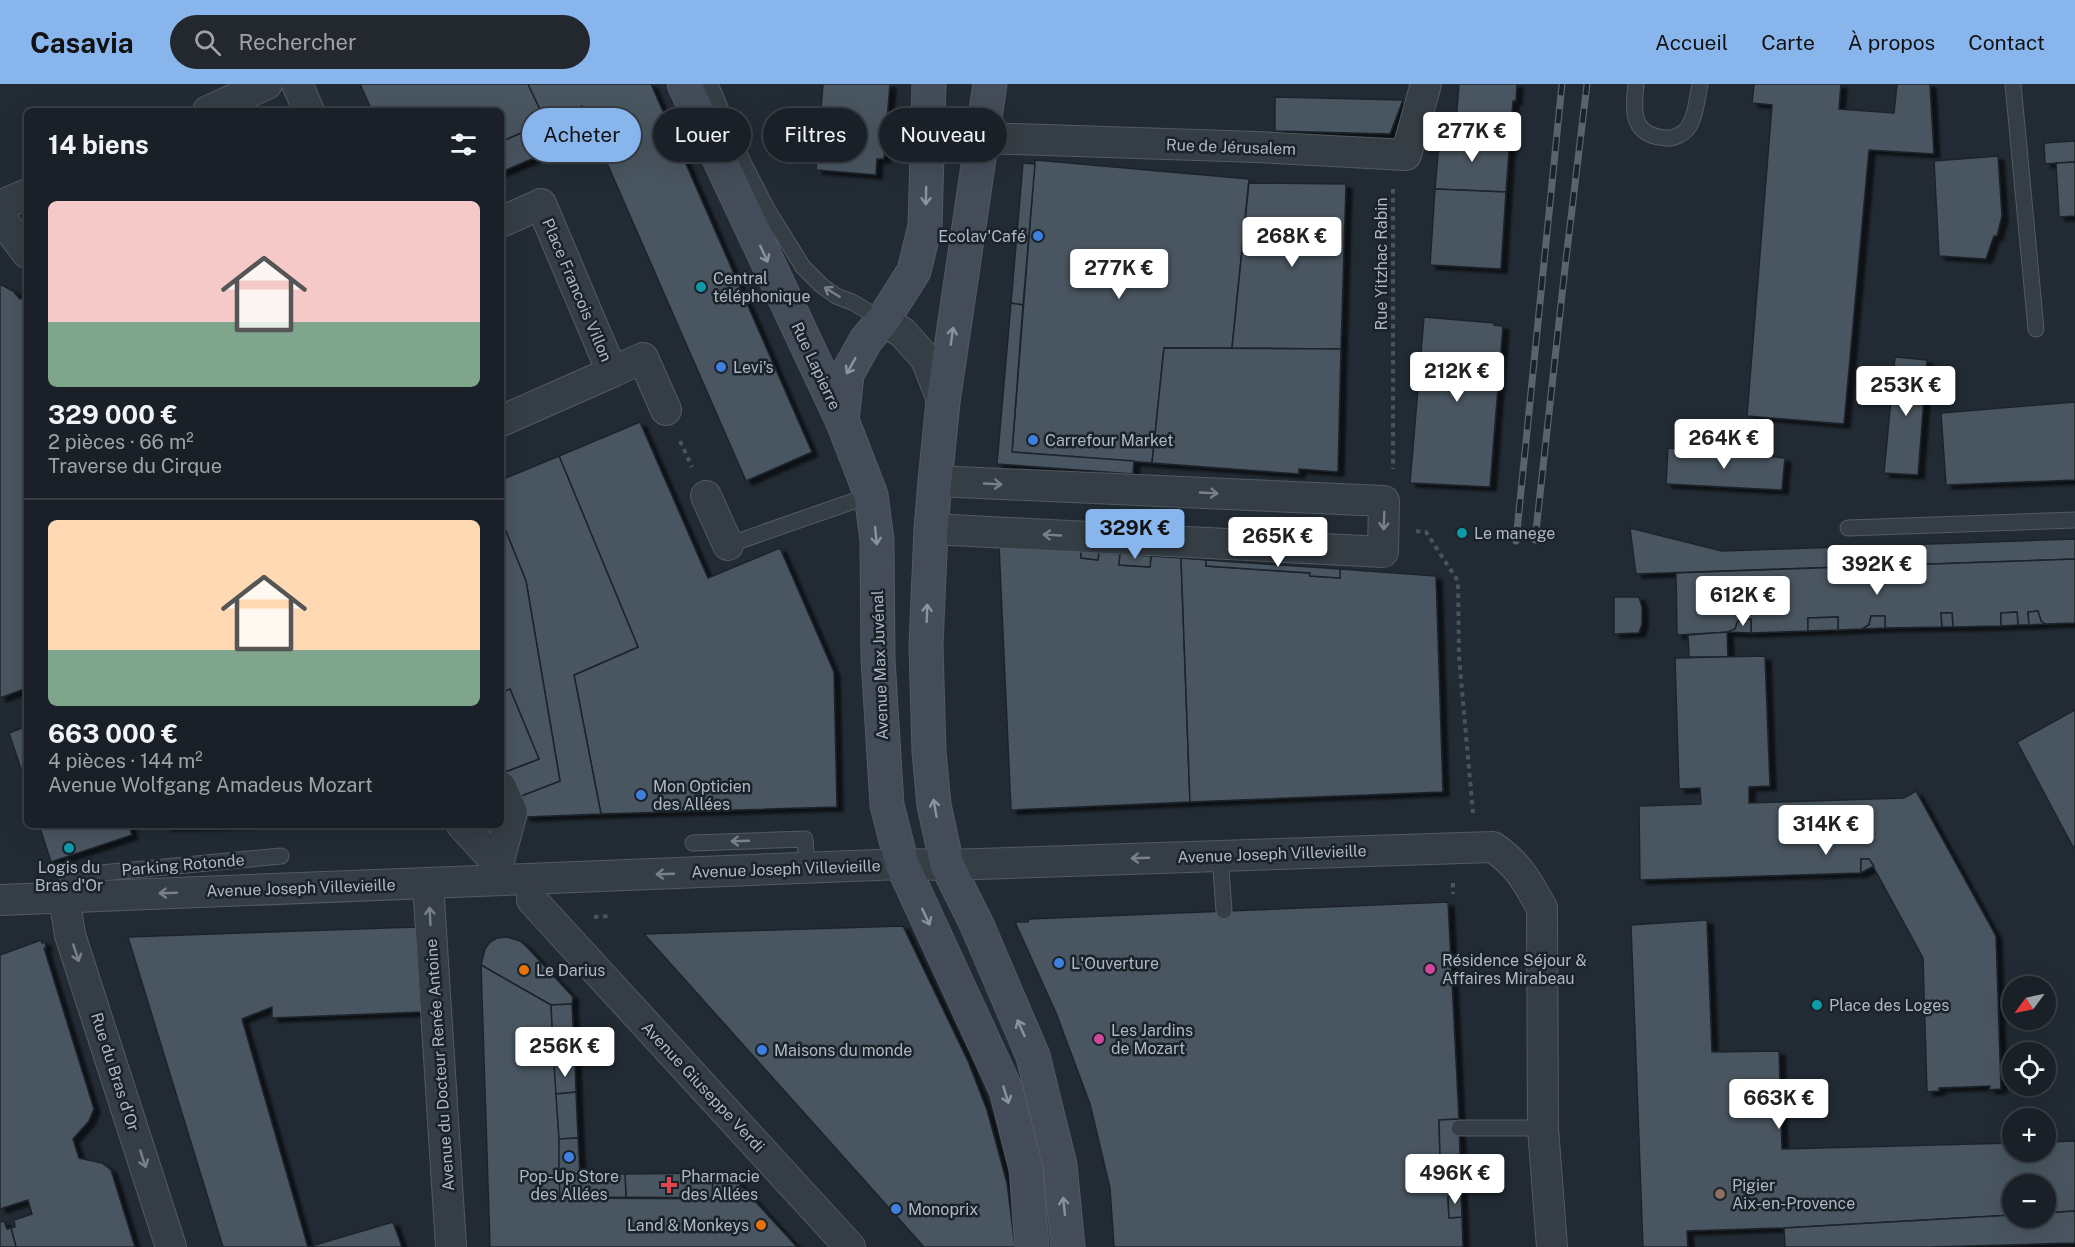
<!DOCTYPE html>
<html lang="fr">
<meta charset="utf-8">
<style>
:root{--surface:#1a2027;--page:#23282f;--text:#f1f3f6;--muted:#9fa3a7;--line:#383e44;--accent:#89b5ed}
body{margin:0;font-family:"Public Sans",sans-serif;background:var(--page);color:var(--text);height:100vh;display:flex;flex-direction:column;font-size:22px;white-space:nowrap}
*{box-sizing:border-box;margin:0}
p{font-size:20px;color:var(--muted)}
.icon{flex:none;width:33px;height:33px;fill:none;stroke:currentColor;stroke-width:2;stroke-linecap:round;stroke-linejoin:round}
.map{position:relative;flex:1;overflow:hidden}
.side{position:absolute;left:24px;top:24px;width:480px;height:720px;display:flex;flex-direction:column;background:var(--surface);border-radius:9px;box-shadow:0 6px 24px #0002,0 0 0 2px var(--line)}
.side>*{flex:none}
.top-card{position:absolute;left:522px;top:24px;width:570px;height:54px;display:flex;gap:12px}
.needle{width:39px;rotate:237deg}
.controls{position:absolute;left:2002px;top:892px;display:grid;gap:12px}
.controls a{display:grid;place-items:center;width:54px;height:54px;border-radius:50%;background:var(--surface);box-shadow:0 6px 24px #0002,0 0 0 2px var(--line);font-size:30px}
.price{position:absolute;translate:-50% -51px;padding:0 14px;border-radius:6px;background:#fff;color:#222;font-size:20px;line-height:39px;filter:drop-shadow(0 2px 3px #0008)}
.price::after{content:'';position:absolute;left:50%;top:36px;width:18px;height:14px;margin-left:-9px;background:inherit;clip-path:polygon(0 0,100% 0,50% 100%)}
.price.current{background:var(--accent);color:#111}
ul{padding:0;list-style:none}
li{display:grid;align-content:center;gap:12px;height:318px;padding:0 24px}
li+li{border-top:2px solid var(--line)}
li span{display:grid;place-items:center;height:186px;border-radius:9px;color:#555}
li>.icon{margin-inline-start:auto}
span .icon{width:108px;height:108px;fill:#fffc;stroke-width:1}
li b{font-size:26px}
h2{display:flex;justify-content:space-between;align-items:center;height:72px;padding:0 24px;font-size:26px}
.chip{padding:0 21px;border-radius:27px;background:var(--surface);box-shadow:0 6px 24px #0002,0 0 0 2px var(--line);font-size:21px;line-height:54px}
.chip.current{background:var(--accent);color:#111}
header{display:flex;align-items:center;gap:36px;box-sizing:border-box;height:84px;padding:0 30px;background:var(--accent);color:#111}
header strong{font-size:28px}
nav{display:flex;gap:33px;margin-inline-start:auto;font-size:21px}
.search{width:420px;height:54px;background:var(--page);display:flex;align-items:center;gap:15px;box-sizing:border-box;padding:0 21px;border-radius:33px;color:var(--muted);font-size:22px}
.map>svg:first-child{display:block}
.building{fill:#4a5560;stroke:#1c242c;stroke-width:1.5;filter:url(#shadow)}
.lines{fill:none;stroke-linecap:round;stroke-linejoin:round}
.lane-casing{stroke:#525a63;stroke-width:17}
.street-casing{stroke:#525a63;stroke-width:32}
.secondary-casing{stroke:#525a63;stroke-width:35}
.path{stroke:#455657;stroke-width:4;stroke-dasharray:4.5 4.5;stroke-linecap:butt}
.lane{stroke:#353d45;stroke-width:15}
.street{stroke:#353d45;stroke-width:30}
.secondary{stroke:#434c58;stroke-width:33}
.rail-casing{stroke:#59636e;stroke-width:7}
.rail{stroke:#1a222a;stroke-width:4.5;stroke-dasharray:14;stroke-linecap:butt}
.oneway{stroke:#89929d}
.oneway2{stroke:#78808a}
.shop-dot{fill:#3f7fe0;stroke:#1a222a;stroke-width:2}
.culture-dot{fill:#0f9aa8;stroke:#1a222a;stroke-width:2}
.hotel-dot{fill:#d1479c;stroke:#1a222a;stroke-width:2}
.food-dot{fill:#e8710a;stroke:#1a222a;stroke-width:2}
.health-dot{fill:#e0444e;stroke:#1a222a;stroke-width:2}
.education-dot{fill:#8d6e63;stroke:#1a222a;stroke-width:2}
.labels{text-anchor:middle;dominant-baseline:central;stroke-width:5;stroke-linejoin:round;paint-order:stroke}
.street-label{font-size:16px;fill:#afb7c2;stroke:#1a222a}
.poi-label{font-size:16px;fill:#afb7c2;stroke:#1a222a;text-anchor:start}
</style>
<header>
<strong>Casavia</strong>
<div class="search"><svg class="icon" aria-label="search" viewBox="0 0 24 24"><circle cx="10" cy="10" r="6"/><path d="M15 15l6 6"/></svg>Rechercher</div>
<nav><a>Accueil</a><a>Carte</a><a>À propos</a><a>Contact</a></nav>
</header>
<div class="map">
<svg width="2075" height="1163" viewBox="0 0 2075 1163">
<defs>
<filter id="shadow"><feDropShadow dx="6" dy="4" stdDeviation="1.5" flood-color="#0009"/></filter>
</defs>
<rect width="100%" height="100%" fill="#222b34"/>
<!-- building -->
<g class="building">
<path d="M360,0H528L546,38L501,58V27H372Z"/>
<path d="M528,0H651L812,368L746,397L582,22L546,38Z"/>
<path d="M823,0H890L884,75H877L876,91L816,86Z"/>
<path d="M1459,0H1517L1516,17H1513L1510,54L1455,49Z"/>
<path d="M1754,0H1841L1839,25L1894,29L1897,0H1895H1930L1934,70L1869,66L1844,340L1747,332L1772,21L1752,19Z"/>
<path d="M1275,13L1403,16L1390,50L1275,47Z"/>
<path d="M582,22L594,49L501,88V58Z"/>
<path d="M1440,48L1510,54L1506,108L1435,105Z"/>
<path d="M2075,57V78L2045,80L2044,59Z"/>
<path d="M1998,72L2002,132L1997,152H1994L1986,175L1939,172L1934,77Z"/>
<path d="M1035,76L1249,95L1232,264H1164L1152,379L1012,368Z"/>
<path d="M2075,78V132L2059,133L2056,79Z"/>
<path d="M1023,79L1035,80L1023,221L1011,219Z"/>
<path d="M1249,99L1346,100L1341,265L1232,264Z"/>
<path d="M1435,105L1506,108L1501,185L1430,181Z"/>
<path d="M0,200L13,207L20,215L25,213L27,216V604L0,614Z"/>
<path d="M1011,219L1023,221L1012,368L1134,377L1133,390L997,380Z"/>
<path d="M1424,233L1494,239V241L1503,242L1490,403L1410,399Z"/>
<path d="M1164,264L1341,265L1338,388L1299,385V390L1152,379Z"/>
<path d="M1895,273L1927,276L1918,391L1884,389Z"/>
<path d="M2075,318V396L1946,401L1941,329Z"/>
<path d="M640,338L708,494L780,464L834,588L837,723L601,730L574,591L638,563L559,372Z"/>
<path d="M1668,364L1785,374L1782,406L1666,400Z"/>
<path d="M559,372L638,563L574,591L601,730L525,733L516,714L560,697L526,497L501,435V396Z"/>
<path d="M501,435L526,497L560,697L516,714L505,688L539,675L510,605L501,609Z"/>
<path d="M1630,444L1722,467L2075,455V475L1636,490Z"/>
<path d="M999,461L1081,467V474L1098,476L1099,468L1120,470L1119,481L1150,483L1151,472L1181,474L1190,718L1011,726Z"/>
<path d="M1081,467L1099,468L1098,476L1081,474Z"/>
<path d="M1120,470L1151,472L1150,483L1119,481Z"/>
<path d="M1181,474L1206,476V482L1310,489V492L1340,494V485L1436,492L1443,708L1190,718Z"/>
<path d="M2075,475V539L2045,540L2041,537L2038,527L2028,528L2029,541H2018L2017,528L2001,529V542L1953,543L1952,529H1941L1942,543L1885,544V532H1871L1869,541L1862,545L1838,546V533L1808,534V547L1751,549V535L1738,537L1735,545L1731,548L1677,551L1676,489Z"/>
<path d="M1206,476L1340,485V494L1310,492V489L1206,482Z"/>
<path d="M1614,513H1639L1642,523V540L1639,549L1614,550Z"/>
<path d="M2038,527L2041,537L2045,540L2029,541L2028,528Z"/>
<path d="M2017,528L2018,541L2001,542V529Z"/>
<path d="M1941,529H1952L1953,543H1942Z"/>
<path d="M1871,532H1885V544L1862,545L1869,541Z"/>
<path d="M1838,533V546L1808,547V534Z"/>
<path d="M1751,535V549L1727,548L1735,545L1738,537Z"/>
<path d="M1727,548L1728,573H1689L1688,551Z"/>
<path d="M1765,572L1770,702L1749,703V719L1904,714L1916,707L1996,852L2001,1005L1989,1006L1990,1002L1939,1004V1007L1927,1008L1923,874L1869,775H1861V789L1640,796L1639,722L1701,720L1700,704L1679,705L1675,574Z"/>
<path d="M510,605L539,675L505,688L501,680V609Z"/>
<path d="M2075,626V762L2073,763L2017,658Z"/>
<path d="M27,642V703L9,649Z"/>
<path d="M39,741H129L132,751L51,778Z"/>
<path d="M166,741H246L166,743Z"/>
<path d="M1861,775H1869L1874,782L1861,789Z"/>
<path d="M1448,818L1459,1035L1439,1036L1440,1072L1460,1071L1461,1106H1452V1113H1448L1449,1134L1462,1133L1463,1163H1114L1110,1104L1090,1020L1056,929L1015,838H1028L1029,835Z"/>
<path d="M1707,836L1712,968L1779,967L1782,1065L2013,1059V1068H2046V1058L2075,1057V1127L2046,1129V1101H2013V1131L1784,1144L1687,1147L1688,1163H1643L1631,841Z"/>
<path d="M903,842L968,977L987,1026L1007,1099L1015,1163H924L644,850Z"/>
<path d="M416,843L421,928L272,934V923L242,935L308,1163L393,1138L402,1163H223L128,853Z"/>
<path d="M507,853L520,857L526,862L573,913L572,920L551,921L481,881L485,865L490,858L497,854Z"/>
<path d="M41,856L42,859L45,858L46,864H44L94,1025L89,1037L73,1055L79,1074L102,1079L111,1086L135,1163H16L11,1144L15,1143L14,1136L32,1130L28,1116L0,1125V871Z"/>
<path d="M481,881L551,921L559,1055L560,1114L753,1115L797,1163H490Z"/>
<path d="M572,920L575,979L554,980L551,921Z"/>
<path d="M575,979L576,1008L556,1010L554,980Z"/>
<path d="M576,1008L578,1054L559,1055L556,1010Z"/>
<path d="M1459,1035L1460,1071L1440,1072L1439,1036Z"/>
<path d="M578,1054L580,1090H559V1055Z"/>
<path d="M713,1089H730L753,1115L712,1114Z"/>
<path d="M713,1089L712,1114L626,1113L625,1090Z"/>
<path d="M559,1090H625L626,1113L560,1114Z"/>
<path d="M1452,1106H1461L1462,1133L1449,1134L1448,1113H1452Z"/>
<path d="M2075,1127V1159L1930,1163H1785L1784,1144L2013,1131V1134H2046V1129Z"/>
<path d="M4,1137L7,1145L11,1144L16,1163H0V1138Z"/>
</g>
<g class="lines">
<defs>
<g id="lane">
<path d="M710,0L743,78L767,125L803,183L821,201L836,212L852,218L883,236"/>
<path d="M1636,0C1633,28 1631,52 1667,54C1673,55 1683,50 1687,45C1696,33 1697,14 1700,0"/>
<path d="M2013,0L2036,245"/>
<path d="M928,53L982,54"/>
<path d="M1848,444L2075,436"/>
<path d="M728,461L871,411"/>
<path d="M693,759L805,755L807,785"/>
<path d="M1220,772L1224,827"/>
<path d="M64,812L69,792L281,772"/>
<path d="M1459,1044H1543"/>
</g>
<g id="street">
<path d="M297,0L309,27"/>
<path d="M208,27L267,0"/>
<path d="M982,54L1257,63L1406,71L1426,0"/>
<path d="M0,122L27,110"/>
<path d="M0,133L27,169"/>
<path d="M501,138L541,120L612,288L501,337"/>
<path d="M883,236L903,249L926,275L943,318"/>
<path d="M612,288L643,274L666,326"/>
<path d="M706,412L728,461"/>
<path d="M931,445L1383,468L1384,417L935,397"/>
<path d="M462,741L498,780"/>
<path d="M498,780L512,728L501,703"/>
<path d="M428,799L451,1163"/>
<path d="M64,812L70,851L171,1163"/>
<path d="M0,816L902,780L947,781L1493,763C1519,781 1527,797 1542,824L1543,1044L1552,1163"/>
<path d="M532,816L850,1163"/>
</g>
<g id="secondary">
<path d="M684,0L842,336L871,411L877,456L878,575L887,721L902,780L1006,1006L1026,1085L1032,1163"/>
<path d="M990,0L943,318L935,397L931,445L926,561L929,668L934,721L947,781L977,841L1033,972L1060,1081L1068,1163"/>
<path d="M842,336L847,290L866,256L883,236L914,187L925,142L929,0"/>
</g>
</defs>
<!-- lane casing -->
<use href="#lane" class="lane-casing"/>
<!-- street casing -->
<use href="#street" class="street-casing"/>
<!-- secondary casing -->
<use href="#secondary" class="secondary-casing"/>
<!-- path -->
<g class="path">
<path d="M1393,105V385"/>
<path d="M680,357L692,383"/>
<path d="M1416,447L1426,448L1458,497L1459,573L1473,729"/>
<path d="M1453,799V810"/>
<path d="M594,833L611,832"/>
</g>
<!-- lane -->
<use href="#lane" class="lane"/>
<!-- street -->
<use href="#street" class="street"/>
<!-- secondary -->
<use href="#secondary" class="secondary"/>
<defs>
<g id="rail">
<path d="M1535,456L1565,184L1587,0"/>
<path d="M1516,457L1562,0"/>
</g>
</defs>
<!-- rail casing -->
<use href="#rail" class="rail-casing"/>
<!-- rail -->
<use href="#rail" class="rail"/>
</g>
<!-- one-way arrows -->
<defs><path id="oneway-shaft" d="M-6 0H5M1.5-3L5.5 0L1.5 3" fill="none" stroke-width="1.6" stroke-linecap="round" stroke-linejoin="round" transform="scale(1.5)"/></defs>
<g class="oneway">
<use href="#oneway-shaft" transform="translate(926 112) rotate(91)"/>
<use href="#oneway-shaft" transform="translate(764 170) rotate(65)"/>
<use href="#oneway-shaft" transform="translate(952 252) rotate(-82)"/>
<use href="#oneway-shaft" transform="translate(851 282) rotate(119)"/>
<use href="#oneway-shaft" transform="translate(876 452) rotate(84)"/>
<use href="#oneway-shaft" transform="translate(927 529) rotate(-88)"/>
<use href="#oneway-shaft" transform="translate(935 724) rotate(-100)"/>
<use href="#oneway-shaft" transform="translate(926 833) rotate(65)"/>
<use href="#oneway-shaft" transform="translate(1021 944) rotate(-114)"/>
<use href="#oneway-shaft" transform="translate(1006 1011) rotate(73)"/>
<use href="#oneway-shaft" transform="translate(1064 1122) rotate(-96)"/>
</g>
<g class="oneway2">
<use href="#oneway-shaft" transform="translate(832 208) rotate(-148)"/>
<use href="#oneway-shaft" transform="translate(993 400) rotate(3)"/>
<use href="#oneway-shaft" transform="translate(1209 409) rotate(3)"/>
<use href="#oneway-shaft" transform="translate(1384 437) rotate(92)"/>
<use href="#oneway-shaft" transform="translate(1052 451) rotate(-177)"/>
<use href="#oneway-shaft" transform="translate(740 757) rotate(178)"/>
<use href="#oneway-shaft" transform="translate(1140 774) rotate(178)"/>
<use href="#oneway-shaft" transform="translate(665 790) rotate(178)"/>
<use href="#oneway-shaft" transform="translate(168 809) rotate(178)"/>
<use href="#oneway-shaft" transform="translate(430 832) rotate(-93)"/>
<use href="#oneway-shaft" transform="translate(76 869) rotate(72)"/>
<use href="#oneway-shaft" transform="translate(143 1075) rotate(72)"/>
</g>
<!-- markers -->
<g class="shop-dot">
<circle cx="1038" cy="152" r="6"/>
<circle cx="721" cy="283" r="6"/>
<circle cx="1033" cy="356" r="6"/>
<circle cx="641" cy="711" r="6"/>
<circle cx="1059" cy="879" r="6"/>
<circle cx="762" cy="966" r="6"/>
<circle cx="569" cy="1073" r="6"/>
<circle cx="896" cy="1125" r="6"/>
</g>
<g class="culture-dot">
<circle cx="701" cy="203" r="6"/>
<circle cx="1462" cy="449" r="6"/>
<circle cx="69" cy="764" r="6"/>
<circle cx="1817" cy="921" r="6"/>
</g>
<g class="hotel-dot">
<circle cx="1430" cy="885" r="6"/>
<circle cx="1099" cy="955" r="6"/>
</g>
<g class="food-dot">
<circle cx="524" cy="886" r="6"/>
<circle cx="761" cy="1141" r="6"/>
</g>
<path class="health-dot" d="M666 1092h6v6h6v6h-6v6h-6v-6h-6v-6h6z"/>
<circle class="education-dot" cx="1720" cy="1110" r="6"/>
<g class="labels">
<!-- street labels -->
<g class="street-label">
<text transform="translate(1231 63) rotate(2)">Rue de Jérusalem</text>
<text transform="translate(1381 180) rotate(-90)">Rue Yitzhac Rabin</text>
<text transform="translate(577 206) rotate(67)">Place Francois Villon</text>
<text transform="translate(816 282) rotate(65)">Rue Lapierre</text>
<text transform="translate(880 581) rotate(-92)">Avenue Max Juvénal</text>
<text transform="translate(1272 770) rotate(-2)">Avenue Joseph Villevieille</text>
<text transform="translate(183 781) rotate(-5)">Parking Rotonde</text>
<text transform="translate(786 785) rotate(-2)">Avenue Joseph Villevieille</text>
<text transform="translate(301 804) rotate(-2)">Avenue Joseph Villevieille</text>
<text transform="translate(440 981) rotate(-94)">Avenue du Docteur Renée Antoine</text>
<text transform="translate(115 988) rotate(72)">Rue du Bras d'Or</text>
<text transform="translate(703 1003) rotate(47)">Avenue Giuseppe Verdi</text>
</g>
<!-- poi labels -->
<g class="poi-label">
<text x="1026" y="152" text-anchor="end">Ecolav'Café</text>
<text x="713" y="194">Central<tspan x="713" dy="18">téléphonique</tspan></text>
<text x="733" y="283">Levi's</text>
<text x="1045" y="356">Carrefour Market</text>
<text x="1474" y="449">Le manege</text>
<text x="653" y="702">Mon Opticien<tspan x="653" dy="18">des Allées</tspan></text>
<text x="69" y="783" text-anchor="middle">Logis du<tspan x="69" dy="18">Bras d'Or</tspan></text>
<text x="1442" y="876">Résidence Séjour &amp;<tspan x="1442" dy="18">Affaires Mirabeau</tspan></text>
<text x="1071" y="879">L'Ouverture</text>
<text x="536" y="886">Le Darius</text>
<text x="1829" y="921">Place des Loges</text>
<text x="1111" y="946">Les Jardins<tspan x="1111" dy="18">de Mozart</tspan></text>
<text x="774" y="966">Maisons du monde</text>
<text x="569" y="1092" text-anchor="middle">Pop-Up Store<tspan x="569" dy="18">des Allées</tspan></text>
<text x="681" y="1092">Pharmacie<tspan x="681" dy="18">des Allées</tspan></text>
<text x="1732" y="1101">Pigier<tspan x="1732" dy="18">Aix-en-Provence</tspan></text>
<text x="908" y="1125">Monoprix</text>
<text x="749" y="1141" text-anchor="end">Land &amp; Monkeys</text>
</g>
</g>
</svg>
<div class="controls">
<a><svg class="needle" viewBox="-14 -14 28 28"><path d="M0-13l5 13h-10z" fill="#e53935"/><path d="M0 13l5-13h-10z" fill="#9fa3a7"/></svg></a>
<a><svg class="icon" aria-label="locate" viewBox="0 0 24 24"><circle cx="12" cy="12" r="6"/><path d="M12 2v4M12 18v4M2 12h4M18 12h4"/></svg></a>
<a>+</a>
<a>−</a>
</div>
<b class="price" style="left:1472px;top:79px">277K €</b>
<b class="price" style="left:1292px;top:184px">268K €</b>
<b class="price" style="left:1119px;top:216px">277K €</b>
<b class="price" style="left:1457px;top:319px">212K €</b>
<b class="price" style="left:1906px;top:333px">253K €</b>
<b class="price" style="left:1724px;top:386px">264K €</b>
<b class="price current" style="left:1135px;top:476px">329K €</b>
<b class="price" style="left:1278px;top:484px">265K €</b>
<b class="price" style="left:1877px;top:512px">392K €</b>
<b class="price" style="left:1743px;top:543px">612K €</b>
<b class="price" style="left:1826px;top:772px">314K €</b>
<b class="price" style="left:565px;top:994px">256K €</b>
<b class="price" style="left:1779px;top:1046px">663K €</b>
<b class="price" style="left:1455px;top:1121px">496K €</b>
<div class="top-card">
<a class="chip current">Acheter</a>
<a class="chip">Louer</a>
<a class="chip">Filtres</a>
<a class="chip">Nouveau</a>
</div>
<section class="side">
<h2>14 biens<svg class="icon" aria-label="filters" viewBox="0 0 24 24"><path d="M4 7h16M4 17h16"/><circle cx="9" cy="7" r="2"/><circle cx="15" cy="17" r="2"/></svg></h2>
<ul>
<li><span style="background:linear-gradient(#f6c9c9 65%,#7fa58c 0)"><svg class="icon" aria-label="home" viewBox="0 0 24 24"><path d="M3 11l9-7 9 7M6 9v11h12V9"/></svg></span><div><b>329 000 €</b><p>2 pièces · 66 m²</p><p>Traverse du Cirque</p></div></li>
<li><span style="background:linear-gradient(#ffd9b3 70%,#7fa58c 0)"><svg class="icon" aria-label="home" viewBox="0 0 24 24"><path d="M3 11l9-7 9 7M6 9v11h12V9"/></svg></span><div><b>663 000 €</b><p>4 pièces · 144 m²</p><p>Avenue Wolfgang Amadeus Mozart</p></div></li>
</ul>
</section>
</div>
